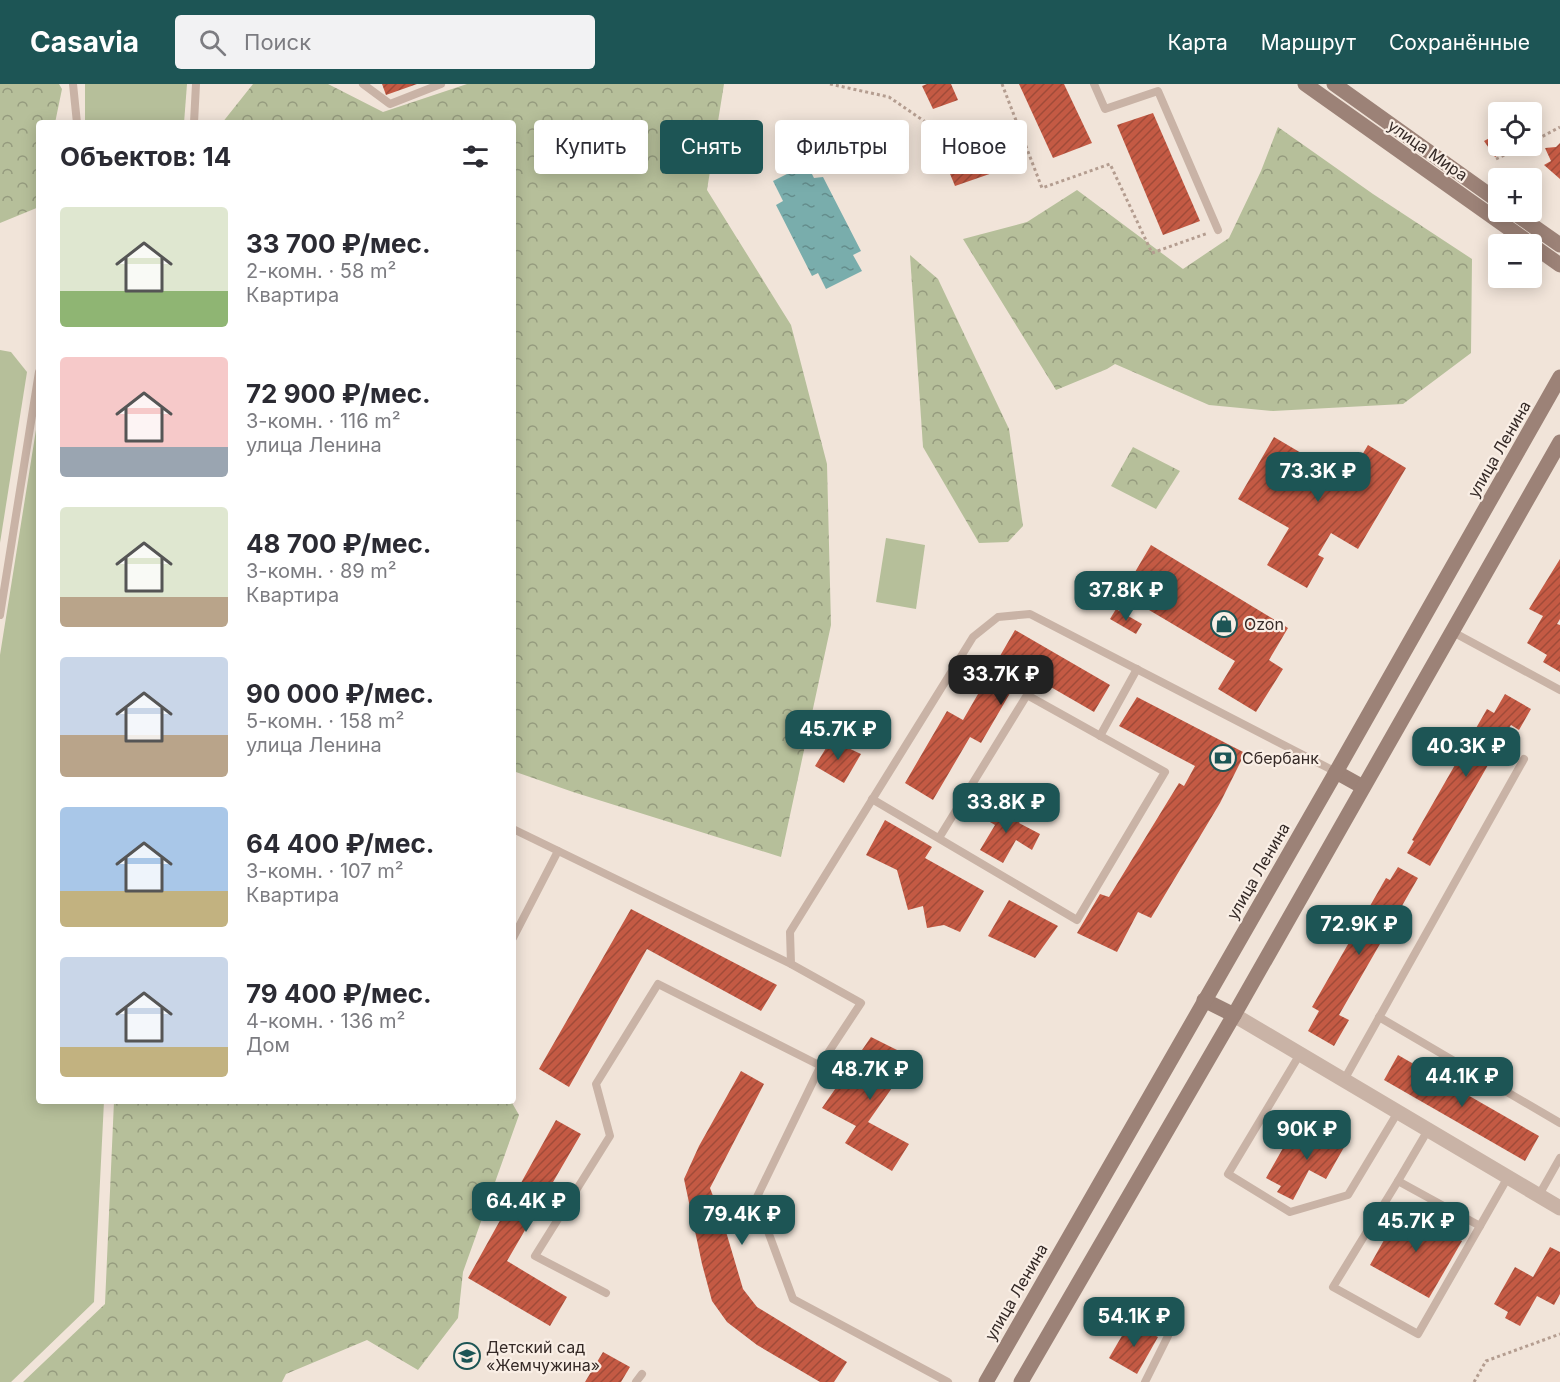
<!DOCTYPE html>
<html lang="ru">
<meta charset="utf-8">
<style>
:root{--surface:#fff;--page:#f2f2f3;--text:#2b2b33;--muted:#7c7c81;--accent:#1d5555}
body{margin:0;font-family:Inter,sans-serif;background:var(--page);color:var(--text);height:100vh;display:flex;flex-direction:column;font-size:22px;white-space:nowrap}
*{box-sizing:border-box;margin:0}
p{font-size:20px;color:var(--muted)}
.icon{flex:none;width:33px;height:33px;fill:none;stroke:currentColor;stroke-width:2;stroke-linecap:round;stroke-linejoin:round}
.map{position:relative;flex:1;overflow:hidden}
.panel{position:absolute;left:36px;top:36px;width:480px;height:984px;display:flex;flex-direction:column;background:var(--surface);border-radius:6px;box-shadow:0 3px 15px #0003}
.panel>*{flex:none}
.top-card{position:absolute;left:534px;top:36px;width:570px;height:54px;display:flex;gap:12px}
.fabs{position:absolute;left:1488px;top:18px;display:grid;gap:12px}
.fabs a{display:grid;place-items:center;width:54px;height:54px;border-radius:6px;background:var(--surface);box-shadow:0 3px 15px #0003;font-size:30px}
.price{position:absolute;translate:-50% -51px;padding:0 14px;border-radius:12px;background:var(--accent);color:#fff;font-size:20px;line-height:39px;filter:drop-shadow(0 2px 3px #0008)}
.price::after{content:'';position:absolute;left:50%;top:36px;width:18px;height:14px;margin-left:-9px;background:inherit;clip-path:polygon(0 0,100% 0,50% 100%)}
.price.current{background:#222;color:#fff}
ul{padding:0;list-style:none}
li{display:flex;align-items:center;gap:18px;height:150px;padding:0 24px}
li span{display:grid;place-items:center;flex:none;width:168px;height:120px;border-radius:6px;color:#555}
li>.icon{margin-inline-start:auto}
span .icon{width:72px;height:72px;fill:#fffc;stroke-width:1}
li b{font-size:26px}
h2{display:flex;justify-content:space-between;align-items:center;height:72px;padding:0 24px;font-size:26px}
.tag{padding:0 21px;border-radius:6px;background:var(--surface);box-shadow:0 3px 15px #0003;font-size:21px;line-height:54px}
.tag.current{background:var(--accent);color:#fff}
header{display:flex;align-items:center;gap:36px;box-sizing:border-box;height:84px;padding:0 30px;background:var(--accent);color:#fff}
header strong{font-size:28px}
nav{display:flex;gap:33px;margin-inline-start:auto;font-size:21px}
.search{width:420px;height:54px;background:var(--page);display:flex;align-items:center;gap:15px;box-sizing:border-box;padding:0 21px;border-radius:6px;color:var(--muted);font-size:22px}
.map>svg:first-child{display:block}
.green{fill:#b6bf9a}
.forest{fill:url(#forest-crowns)}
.water{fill:url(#water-ripples)}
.building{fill:url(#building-hatch)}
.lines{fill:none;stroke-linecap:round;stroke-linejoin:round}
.path{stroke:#b49d90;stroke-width:3;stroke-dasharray:3 3;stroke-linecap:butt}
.service{stroke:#c9b3a6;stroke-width:8}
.minor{stroke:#c9b3a6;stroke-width:15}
.secondary{stroke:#9c8277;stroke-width:15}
.labels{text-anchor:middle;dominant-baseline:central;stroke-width:4.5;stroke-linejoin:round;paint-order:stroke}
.street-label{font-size:16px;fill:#352a27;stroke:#f9eee5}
.poi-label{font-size:16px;fill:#352a27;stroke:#f9eee5;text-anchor:start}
</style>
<header>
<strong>Casavia</strong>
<div class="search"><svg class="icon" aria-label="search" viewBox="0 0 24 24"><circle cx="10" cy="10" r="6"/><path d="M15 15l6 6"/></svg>Поиск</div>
<nav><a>Карта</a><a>Маршрут</a><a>Сохранённые</a></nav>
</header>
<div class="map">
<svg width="1560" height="1298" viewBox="0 0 1560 1298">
<defs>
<pattern id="forest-crowns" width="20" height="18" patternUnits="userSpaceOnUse" patternTransform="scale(1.5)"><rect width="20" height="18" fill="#b6bf9a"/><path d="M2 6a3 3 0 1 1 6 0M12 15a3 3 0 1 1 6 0" fill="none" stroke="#959b7e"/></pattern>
<pattern id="water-ripples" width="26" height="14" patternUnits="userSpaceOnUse" patternTransform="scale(1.5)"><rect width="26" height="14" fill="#79adac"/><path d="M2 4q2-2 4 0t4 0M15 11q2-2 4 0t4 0" fill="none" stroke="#648d8c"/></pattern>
<pattern id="building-hatch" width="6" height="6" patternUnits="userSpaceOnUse" patternTransform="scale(1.5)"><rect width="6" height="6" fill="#c45a44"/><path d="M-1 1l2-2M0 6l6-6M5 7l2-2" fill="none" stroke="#a04b39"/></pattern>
</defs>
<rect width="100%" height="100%" fill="#f1e4d9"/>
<!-- green -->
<g class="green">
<path d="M85,0H187L184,39H85Z"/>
<path d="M0,266L11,268L27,288L0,459Z"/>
<path d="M39,327V1017H104L94,1218L11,1298H0V571Z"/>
<path d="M886,454L925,461L916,525L876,518Z"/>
</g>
<!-- forest -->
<g class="forest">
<path d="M0,0H59L62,5L55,39H39V123L0,139Z"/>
<path d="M253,0H328L383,28L467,0H724L707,106L791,241L827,380L831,541L781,773L573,708L513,687V39H222Z"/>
<path d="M1278,43L1373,110L1472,175L1471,269L1403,320L1273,327L1209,321L1115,280L1107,285L1056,306L963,155L1027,138L1077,106L1183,185L1229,154L1261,87Z"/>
<path d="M910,171L938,195L1009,345L1023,442L1008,458L979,459L923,363Z"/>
<path d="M1133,363L1180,387L1156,425L1111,402Z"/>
<path d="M114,1017H511L519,1031L463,1188L458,1234L418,1286L367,1256L286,1290L282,1298H23L105,1220Z"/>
</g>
<!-- water -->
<path class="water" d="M807,80L814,94L823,93L861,167L853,171L862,187L826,205L818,189L812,192L776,121L783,117L773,97Z"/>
<!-- building -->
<g class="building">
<path d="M382,0H417L386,11Z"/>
<path d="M927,0H951L958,16L933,25L922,2Z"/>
<path d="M1019,0H1064L1092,59L1053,74Z"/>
<path d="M1153,29L1200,137L1163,151L1117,41Z"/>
<path d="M985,48L1001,86L955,102L939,63Z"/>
<path d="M1495,51L1498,55V62H1504L1507,66L1495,73L1484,57Z"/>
<path d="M1560,59V95L1544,81L1551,77L1545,64L1556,63Z"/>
<path d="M1274,353L1347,396L1368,361L1406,384L1358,465L1331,449L1318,471L1324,474L1307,504L1267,481L1289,444L1238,415Z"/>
<path d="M1151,461L1288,544L1269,576L1283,585L1256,628L1218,605L1235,577L1122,510Z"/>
<path d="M1560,475V535L1557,540L1560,541V588L1543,578L1547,571L1527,559L1543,532L1529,525Z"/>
<path d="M1116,525L1142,540L1136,550L1110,535Z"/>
<path d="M1015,546L1110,601L1094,628L1023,587L981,659L970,653L933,716L905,699L947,627L963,636Z"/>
<path d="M1505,610L1531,625L1519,646L1511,641L1430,782L1407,769L1414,757L1412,756L1487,625L1494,629Z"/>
<path d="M1137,613L1245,669L1220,719L1151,834L1138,828L1117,868L1077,849L1100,810L1109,813L1179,699L1184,702L1195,682L1119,642Z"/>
<path d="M831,656L861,670L844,699L815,682Z"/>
<path d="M994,719L1022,735L1019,739L1040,750L1032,766L1016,756L1003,779L980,766L995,741L985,735Z"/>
<path d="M885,736L932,763L925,774L984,807L960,848L944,841L927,844L923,822L908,826L897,786L866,771Z"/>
<path d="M1398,783L1418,794L1339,931L1349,936L1334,962L1308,947L1319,927L1312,923L1386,794L1390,796Z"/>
<path d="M1009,816L1058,842L1035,874L988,852Z"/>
<path d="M631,825L777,901L761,927L647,865L569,1003L539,985Z"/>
<path d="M871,953L913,974L868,1038L909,1060L892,1087L845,1059L856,1042L822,1024Z"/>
<path d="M1398,971L1539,1052L1525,1077L1384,996Z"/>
<path d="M741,987L764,1000L710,1104L724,1141L743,1205L757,1223L847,1278L834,1298H820L757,1261L727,1238L712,1217L702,1180L684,1095L699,1062Z"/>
<path d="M556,1036L581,1050L507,1177L567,1213L550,1242L468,1194Z"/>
<path d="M1323,1037L1338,1045L1335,1050L1347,1058L1326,1095L1309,1086L1293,1116L1277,1108L1281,1102L1266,1094L1287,1057L1306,1067Z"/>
<path d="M1402,1124L1462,1157L1429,1214L1370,1181Z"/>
<path d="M1550,1163L1560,1168V1210L1554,1221L1537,1212L1520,1242L1505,1234L1508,1228L1494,1220L1515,1183L1533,1193Z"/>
<path d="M1130,1238L1158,1253L1137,1290L1109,1274Z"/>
<path d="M603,1268L630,1283L621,1298H585Z"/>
</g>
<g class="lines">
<!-- path -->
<g class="path">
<path d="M830,0L889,13L943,50"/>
<path d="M1002,0L1042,104L1110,80L1152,169L1208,149"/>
<path d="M1532,58L1560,43"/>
<path d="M1496,75L1524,62"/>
<path d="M1474,1298L1486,1277L1560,1250"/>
</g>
<!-- service -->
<g class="service">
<path d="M73,0L77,39"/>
<path d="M363,0L390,20L441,0"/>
<path d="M1094,0L1105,25L1158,7L1218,146"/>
<path d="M194,39L196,0"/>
<path d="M0,531L39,288"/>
<path d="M1451,547L1560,606"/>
<path d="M1100,652L1137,585"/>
<path d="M872,715L1077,836L1165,688L1027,611L939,754"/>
<path d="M513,745L791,880"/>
<path d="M513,854L558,767"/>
<path d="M1379,933L1560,1039"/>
<path d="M1300,970L1228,1090L1290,1128L1348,1111L1398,1028"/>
<path d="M1344,996L1524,675"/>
<path d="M1428,1046L1398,1097L1480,1142L1508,1093"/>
<path d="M1398,1097L1333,1203L1418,1250L1480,1142"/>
<path d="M1539,1111L1560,1074"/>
<path d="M606,1209L535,1172L610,1052L596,1000L658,900L821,982"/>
<path d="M636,1298L642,1290"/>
<path d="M948,1298L793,1215L756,1115L824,975L861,919L791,880L790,848L973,553L998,533L1030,530L1336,688"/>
<path d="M1145,1298L1168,1252"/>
</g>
<!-- minor -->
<path class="minor" d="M1234,931L1560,1124"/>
<!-- secondary -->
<g class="secondary">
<path d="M1305,0L1531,160"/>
<path d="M1334,0L1498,117"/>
<path d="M1513,128L1560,161"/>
<path d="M1532,161L1560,181"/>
<path d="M1336,688L1363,703"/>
<path d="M1204,916L1234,931"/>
<path d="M986,1298L1336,688L1560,293"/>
<path d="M1021,1298L1234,931L1560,358"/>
</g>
</g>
<!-- icons -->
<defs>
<symbol id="shop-ring" viewBox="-11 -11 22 22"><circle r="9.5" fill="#f9eee5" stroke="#1d5555" stroke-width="1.5"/><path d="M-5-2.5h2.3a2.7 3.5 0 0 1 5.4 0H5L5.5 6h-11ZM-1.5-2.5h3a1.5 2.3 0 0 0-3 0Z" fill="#1d5555"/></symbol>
<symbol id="bank-ring" viewBox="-11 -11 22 22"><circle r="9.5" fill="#f9eee5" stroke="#1d5555" stroke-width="1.5"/><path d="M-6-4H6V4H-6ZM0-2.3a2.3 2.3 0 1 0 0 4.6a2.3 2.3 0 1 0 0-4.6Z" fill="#1d5555"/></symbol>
<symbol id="school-ring" viewBox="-11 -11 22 22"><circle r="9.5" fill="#f9eee5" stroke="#1d5555" stroke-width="1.5"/><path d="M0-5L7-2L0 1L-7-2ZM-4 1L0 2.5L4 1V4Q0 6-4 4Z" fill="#1d5555"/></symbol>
</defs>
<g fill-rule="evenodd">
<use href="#shop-ring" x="1209" y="525" width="30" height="30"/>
<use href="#bank-ring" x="1208" y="659" width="30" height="30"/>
<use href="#school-ring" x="452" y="1257" width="30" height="30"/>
</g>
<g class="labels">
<!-- street labels -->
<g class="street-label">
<text transform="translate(1428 66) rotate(35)">улица Мира</text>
<text transform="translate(1499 365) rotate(-60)">улица Ленина</text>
<text transform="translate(1258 787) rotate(-60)">улица Ленина</text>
<text transform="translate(1016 1208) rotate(-60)">улица Ленина</text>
</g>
<!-- poi labels -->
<g class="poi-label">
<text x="1244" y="540">Ozon</text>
<text x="1242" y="674">Сбербанк</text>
<text x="486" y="1263">Детский сад<tspan x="486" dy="18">«Жемчужина»</tspan></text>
</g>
</g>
</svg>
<div class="fabs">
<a><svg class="icon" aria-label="locate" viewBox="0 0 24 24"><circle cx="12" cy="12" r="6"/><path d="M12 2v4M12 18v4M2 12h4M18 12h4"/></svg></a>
<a>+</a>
<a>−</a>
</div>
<b class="price" style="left:1318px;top:419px">73.3K ₽</b>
<b class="price" style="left:1126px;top:538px">37.8K ₽</b>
<b class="price current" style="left:1001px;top:622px">33.7K ₽</b>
<b class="price" style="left:838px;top:677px">45.7K ₽</b>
<b class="price" style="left:1466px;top:694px">40.3K ₽</b>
<b class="price" style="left:1006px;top:750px">33.8K ₽</b>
<b class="price" style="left:1359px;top:872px">72.9K ₽</b>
<b class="price" style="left:870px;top:1017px">48.7K ₽</b>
<b class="price" style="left:1462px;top:1024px">44.1K ₽</b>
<b class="price" style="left:1307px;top:1077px">90K ₽</b>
<b class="price" style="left:526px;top:1149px">64.4K ₽</b>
<b class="price" style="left:742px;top:1162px">79.4K ₽</b>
<b class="price" style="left:1416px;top:1169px">45.7K ₽</b>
<b class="price" style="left:1134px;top:1264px">54.1K ₽</b>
<div class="top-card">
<a class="tag">Купить</a>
<a class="tag current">Снять</a>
<a class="tag">Фильтры</a>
<a class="tag">Новое</a>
</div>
<section class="panel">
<h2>Объектов: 14<svg class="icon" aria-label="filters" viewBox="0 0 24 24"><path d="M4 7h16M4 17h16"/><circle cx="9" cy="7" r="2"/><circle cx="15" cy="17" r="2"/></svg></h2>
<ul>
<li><span style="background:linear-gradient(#dfe7d0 70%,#8fb573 0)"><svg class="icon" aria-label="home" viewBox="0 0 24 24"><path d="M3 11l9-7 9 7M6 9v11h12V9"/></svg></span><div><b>33 700 ₽/мес.</b><p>2-комн. · 58 m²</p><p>Квартира</p></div></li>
<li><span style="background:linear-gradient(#f6c9c9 75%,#9aa5b1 0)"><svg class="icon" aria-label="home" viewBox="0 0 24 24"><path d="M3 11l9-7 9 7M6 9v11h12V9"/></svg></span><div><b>72 900 ₽/мес.</b><p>3-комн. · 116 m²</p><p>улица Ленина</p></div></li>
<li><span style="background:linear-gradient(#dfe7d0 75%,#b9a48a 0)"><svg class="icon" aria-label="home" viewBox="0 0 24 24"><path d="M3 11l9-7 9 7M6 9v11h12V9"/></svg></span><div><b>48 700 ₽/мес.</b><p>3-комн. · 89 m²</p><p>Квартира</p></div></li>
<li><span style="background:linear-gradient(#c9d6e8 65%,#b9a48a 0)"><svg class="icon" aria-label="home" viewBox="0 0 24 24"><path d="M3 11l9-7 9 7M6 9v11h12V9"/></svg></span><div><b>90 000 ₽/мес.</b><p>5-комн. · 158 m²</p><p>улица Ленина</p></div></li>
<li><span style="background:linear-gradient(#a9c7e8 70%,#c2b280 0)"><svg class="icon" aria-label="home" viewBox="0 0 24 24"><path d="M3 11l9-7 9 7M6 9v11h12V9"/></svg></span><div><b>64 400 ₽/мес.</b><p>3-комн. · 107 m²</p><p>Квартира</p></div></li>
<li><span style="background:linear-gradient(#c9d6e8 75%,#c2b280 0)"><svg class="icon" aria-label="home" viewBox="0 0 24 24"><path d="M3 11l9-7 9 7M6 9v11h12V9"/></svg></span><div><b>79 400 ₽/мес.</b><p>4-комн. · 136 m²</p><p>Дом</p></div></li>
</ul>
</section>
</div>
